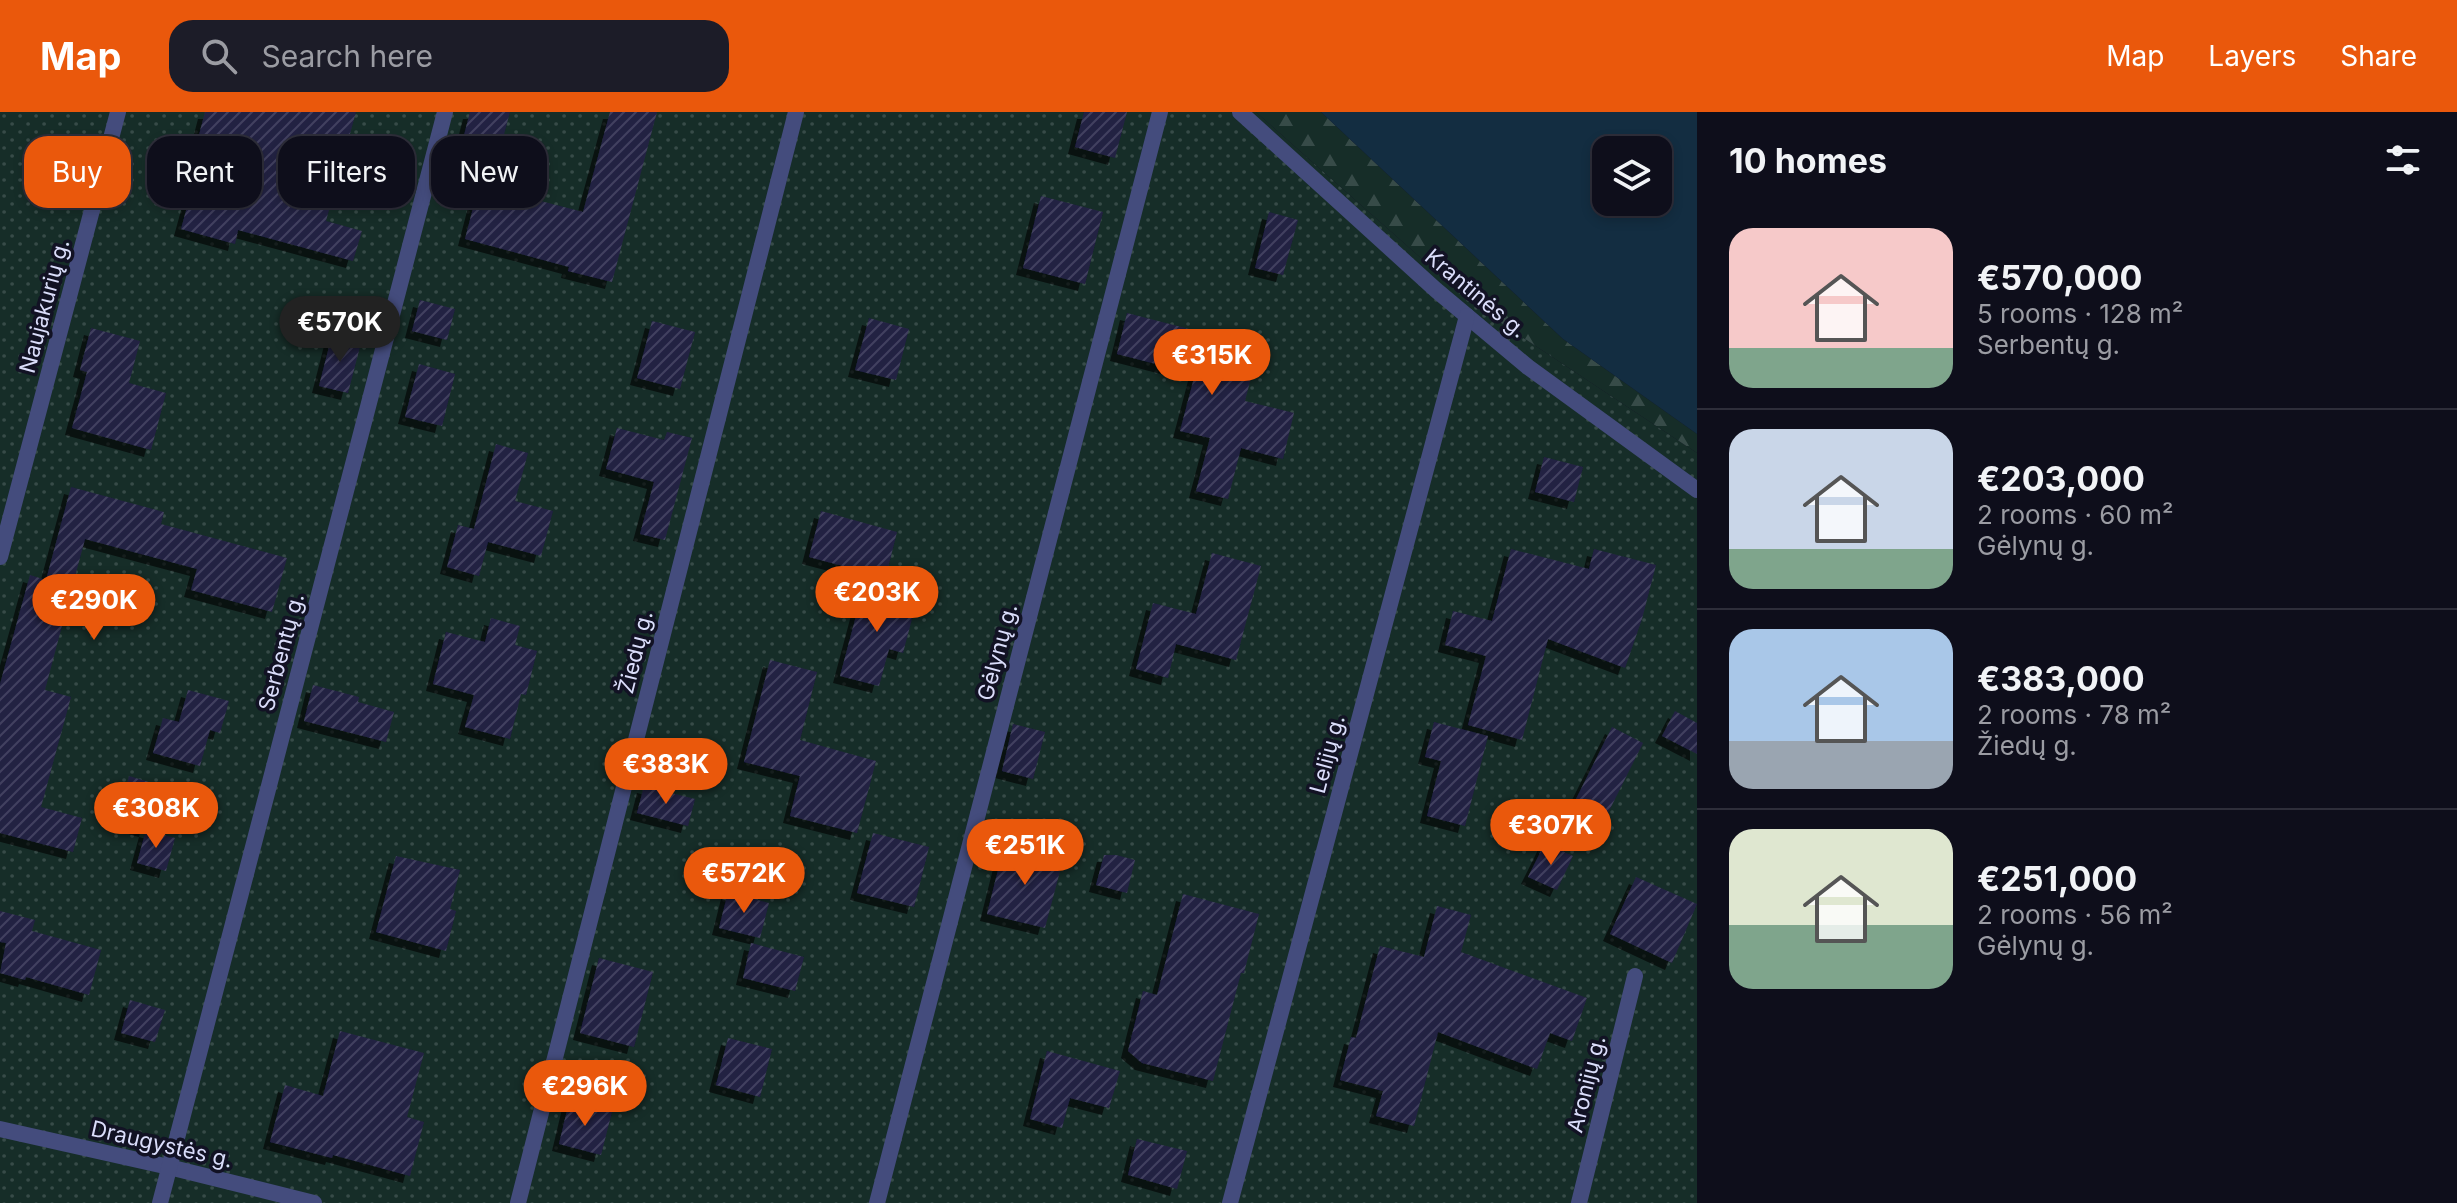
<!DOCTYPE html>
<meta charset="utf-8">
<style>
:root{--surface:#0e0e1b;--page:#1c1c28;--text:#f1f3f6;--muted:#9b9ca3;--line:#2e2e3a;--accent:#ea580c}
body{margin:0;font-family:Inter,sans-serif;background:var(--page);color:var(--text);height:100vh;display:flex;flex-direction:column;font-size:30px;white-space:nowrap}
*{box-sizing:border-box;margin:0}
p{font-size:26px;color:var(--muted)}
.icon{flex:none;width:44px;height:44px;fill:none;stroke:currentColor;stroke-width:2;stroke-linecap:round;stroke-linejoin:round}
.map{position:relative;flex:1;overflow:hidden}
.panel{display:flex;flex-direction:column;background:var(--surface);width:760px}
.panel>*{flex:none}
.guide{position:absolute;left:24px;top:24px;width:760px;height:72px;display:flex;gap:16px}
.fabs{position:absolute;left:1592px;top:24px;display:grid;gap:16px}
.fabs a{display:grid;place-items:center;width:80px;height:80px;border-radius:16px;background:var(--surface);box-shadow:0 4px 12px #0003,0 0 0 2px var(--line);font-size:40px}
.price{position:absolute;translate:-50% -68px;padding:0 18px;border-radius:28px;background:var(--accent);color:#fff;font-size:26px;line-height:52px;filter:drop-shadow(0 2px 4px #0008)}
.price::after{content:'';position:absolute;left:50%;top:48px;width:24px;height:18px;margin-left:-12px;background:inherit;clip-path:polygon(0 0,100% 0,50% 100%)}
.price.on{background:#222;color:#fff}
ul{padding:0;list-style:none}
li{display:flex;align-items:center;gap:24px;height:200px;padding:0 32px}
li+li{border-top:2px solid var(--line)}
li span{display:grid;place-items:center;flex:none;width:224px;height:160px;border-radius:24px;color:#555}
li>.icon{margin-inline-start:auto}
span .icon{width:96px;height:96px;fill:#fffc;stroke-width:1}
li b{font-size:34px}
h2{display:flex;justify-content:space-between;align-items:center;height:96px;padding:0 32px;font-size:34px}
.tag{padding:0 28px;border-radius:24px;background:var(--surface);box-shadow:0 4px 12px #0003,0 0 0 2px var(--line);font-size:28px;line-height:72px}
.tag.on{background:var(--accent);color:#fff}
header{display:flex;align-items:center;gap:48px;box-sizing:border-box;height:112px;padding:0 40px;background:var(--accent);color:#fff}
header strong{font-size:38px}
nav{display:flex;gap:44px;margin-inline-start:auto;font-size:28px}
.search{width:560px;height:72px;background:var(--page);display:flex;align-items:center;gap:20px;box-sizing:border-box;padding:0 28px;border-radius:24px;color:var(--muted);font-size:30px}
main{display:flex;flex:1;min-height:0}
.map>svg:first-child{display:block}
.grass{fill:url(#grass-dots)}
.forest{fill:url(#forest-firs)}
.water{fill:#132d41;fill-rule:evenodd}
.building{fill:url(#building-hatch);filter:url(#shadow)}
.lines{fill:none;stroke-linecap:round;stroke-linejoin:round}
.minor{stroke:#444c7d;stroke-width:16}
.labels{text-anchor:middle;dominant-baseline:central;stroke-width:7;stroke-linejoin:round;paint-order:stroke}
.street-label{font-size:22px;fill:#daddfa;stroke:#121224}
</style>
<header>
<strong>Map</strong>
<div class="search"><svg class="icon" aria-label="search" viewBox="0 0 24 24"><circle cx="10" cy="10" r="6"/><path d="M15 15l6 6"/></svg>Search here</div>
<nav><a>Map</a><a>Layers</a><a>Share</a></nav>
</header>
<main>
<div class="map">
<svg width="1697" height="1091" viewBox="0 0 1697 1091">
<defs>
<pattern id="grass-dots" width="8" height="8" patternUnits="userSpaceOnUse" patternTransform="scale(2)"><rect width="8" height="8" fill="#162d28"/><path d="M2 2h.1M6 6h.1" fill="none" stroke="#374b48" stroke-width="1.8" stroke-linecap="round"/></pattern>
<pattern id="forest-firs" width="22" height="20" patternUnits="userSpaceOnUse" patternTransform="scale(2)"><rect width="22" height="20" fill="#162d28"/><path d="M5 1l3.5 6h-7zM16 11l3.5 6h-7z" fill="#374b48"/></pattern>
<pattern id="building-hatch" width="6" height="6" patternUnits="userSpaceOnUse" patternTransform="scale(2)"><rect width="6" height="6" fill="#222143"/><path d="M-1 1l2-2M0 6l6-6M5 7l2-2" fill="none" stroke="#42415f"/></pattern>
<filter id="shadow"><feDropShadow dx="-7" dy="7" stdDeviation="0" flood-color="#0009"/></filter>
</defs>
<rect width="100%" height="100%" fill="#121224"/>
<!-- grass -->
<path class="grass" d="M0,0H1256L1474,193L1697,341V1091H0Z"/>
<!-- forest -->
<path class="forest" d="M1256,0H1321L1563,227L1697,322V341L1474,193Z"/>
<!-- water -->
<path class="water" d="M1321,0H1697V322L1563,227ZM1606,38H1658V90H1606Z"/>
<!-- building -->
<g class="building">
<path d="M205,0H356L326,109L362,119L353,149L238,118L235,132L181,117L201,44L194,42Z"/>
<path d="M470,0H510L499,41L462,31Z"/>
<path d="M610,0H657L612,170L568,159L569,155L465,127L479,73L583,100Z"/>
<path d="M1084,0H1127L1115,46L1075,35Z"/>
<path d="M1041,84L1103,100L1085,172L1023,156Z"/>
<path d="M1269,100L1298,108L1283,163L1255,156Z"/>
<path d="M420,188L455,197L447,228L412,219Z"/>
<path d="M1127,201L1189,217L1188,222L1258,239L1245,289L1294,301L1283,347L1241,336L1228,387L1196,379L1210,326L1180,319L1195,262L1117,242Z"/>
<path d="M869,206L909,217L896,268L855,258Z"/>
<path d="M652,209L695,220L680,277L637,266Z"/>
<path d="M91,216L140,229L129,271L166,281L151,338L72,316L87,260L80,258Z"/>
<path d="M332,223L361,231L348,281L319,274Z"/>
<path d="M419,252L455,262L442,314L405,305Z"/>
<path d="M617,316L664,328L667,320L692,326L665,428L640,422L654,370L606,357Z"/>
<path d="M496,332L528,341L515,389L553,399L541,444L488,430L479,464L447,455L458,413L474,417Z"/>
<path d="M1544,345L1583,355L1574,390L1535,380Z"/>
<path d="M71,375L164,400L161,412L287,446L272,500L191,478L197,457L85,427L45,578L71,585L41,695L82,706L73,740L0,721V572L30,463L46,468Z"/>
<path d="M821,399L897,420L885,468L858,461V458L809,445Z"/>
<path d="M1511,437L1589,457L1594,437L1656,453L1642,507L1625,556L1548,527L1522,628L1468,613L1486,544L1445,533L1453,499L1492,509Z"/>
<path d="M1212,441L1261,454L1236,548L1176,532L1168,566L1136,557L1153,491L1196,502Z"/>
<path d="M864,474L917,488L903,541L889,537L879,574L840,564Z"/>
<path d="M491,506L520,514L515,533L537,539L526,583L521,582L510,627L465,615L474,583L433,572L446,520L485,530Z"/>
<path d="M770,548L817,560L800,628L876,649L857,721L790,704L800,664L744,650Z"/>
<path d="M313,573L359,585L358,590L394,600L386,630L304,609Z"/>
<path d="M188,578L229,589L220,621L210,618L200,654L153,641L163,606L179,610Z"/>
<path d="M1675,599L1697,611V642L1662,624Z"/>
<path d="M1434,610L1488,624L1465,714L1427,704L1441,649L1425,645Z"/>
<path d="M1013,612L1045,620L1033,667L1002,659Z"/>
<path d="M1612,615L1643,631L1600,717L1569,701Z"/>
<path d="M129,664L159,673L146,718L117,710Z"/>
<path d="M644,674L695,687L688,714L637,701Z"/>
<path d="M146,718L175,726L166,759L137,751Z"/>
<path d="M873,721L929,735L914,795L857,781Z"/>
<path d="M1545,731L1573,744L1557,778L1528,765Z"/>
<path d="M1004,734L1063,748L1045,816L987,802Z"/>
<path d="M1104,743H1116L1135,748L1127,781L1096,773Z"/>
<path d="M396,744L460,758L450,797L456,799L446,839L376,820Z"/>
<path d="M1636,765L1697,792L1672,851L1610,822Z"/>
<path d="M728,780L769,791L760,826L719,816Z"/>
<path d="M1183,782L1259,802L1244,861H1241L1213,969L1142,951L1128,939L1143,879L1157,883Z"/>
<path d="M1437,794L1471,803L1461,840L1587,886L1572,929L1550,921L1537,957L1438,920L1414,1014L1376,1004L1383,979L1340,968L1351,925L1356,926L1380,834L1424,845Z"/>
<path d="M0,799L35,808L32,819L101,838L89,883L26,865L25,868L0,861L6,831L0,830Z"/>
<path d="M751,831L804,845L795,879L743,866Z"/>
<path d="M599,846L653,860L634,935L580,921Z"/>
<path d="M130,888L165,898L155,930L121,921Z"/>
<path d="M340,919L424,941L407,1005L424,1010L410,1064L333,1043L332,1046L270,1030L285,973L323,984Z"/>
<path d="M728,926L772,937L760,985L716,973Z"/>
<path d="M1047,939L1120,959L1109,996L1070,986L1062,1016L1030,1007Z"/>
<path d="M569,990L612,1000L601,1043L559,1032Z"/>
<path d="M1137,1027L1187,1039L1177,1077L1128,1063Z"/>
</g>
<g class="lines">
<!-- minor -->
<g class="minor">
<path d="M1240,0L1436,178L1528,255L1697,378"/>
<path d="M0,445L118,0"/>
<path d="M0,1017L169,1055L314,1091"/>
<path d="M160,1091L445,0"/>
<path d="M518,1091L796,0"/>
<path d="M877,1091L1160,0"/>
<path d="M1230,1091L1467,204"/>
<path d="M1579,1091L1635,864"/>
</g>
</g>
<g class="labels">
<!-- street labels -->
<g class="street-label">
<text transform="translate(1476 181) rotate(40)">Krantinės g.</text>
<text transform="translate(44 194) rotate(-75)">Naujakurių g.</text>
<text transform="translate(281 540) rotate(-75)">Serbentų g.</text>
<text transform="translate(635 540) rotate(-76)">Žiedų g.</text>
<text transform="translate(997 540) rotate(-75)">Gėlynų g.</text>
<text transform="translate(1327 642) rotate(-75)">Lelijų g.</text>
<text transform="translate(1586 972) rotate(-76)">Aronijų g.</text>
<text transform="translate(162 1032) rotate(13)">Draugystės g.</text>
</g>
</g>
</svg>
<div class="fabs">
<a><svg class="icon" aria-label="layers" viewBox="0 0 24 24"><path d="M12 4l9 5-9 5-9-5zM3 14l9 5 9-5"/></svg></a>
</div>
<b class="price on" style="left:340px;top:252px">€570K</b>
<b class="price" style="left:1212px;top:285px">€315K</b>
<b class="price" style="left:877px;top:522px">€203K</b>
<b class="price" style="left:94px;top:530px">€290K</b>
<b class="price" style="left:666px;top:694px">€383K</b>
<b class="price" style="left:156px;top:738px">€308K</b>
<b class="price" style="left:1551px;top:755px">€307K</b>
<b class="price" style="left:1025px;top:775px">€251K</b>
<b class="price" style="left:744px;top:803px">€572K</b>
<b class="price" style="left:585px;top:1016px">€296K</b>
<div class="guide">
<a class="tag on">Buy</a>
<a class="tag">Rent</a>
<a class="tag">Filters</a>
<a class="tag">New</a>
</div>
</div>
<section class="panel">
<h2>10 homes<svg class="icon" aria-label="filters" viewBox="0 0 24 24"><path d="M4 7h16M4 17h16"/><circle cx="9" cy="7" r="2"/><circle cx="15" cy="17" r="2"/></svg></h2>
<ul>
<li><span style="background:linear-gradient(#f6c9c9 75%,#7fa58c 0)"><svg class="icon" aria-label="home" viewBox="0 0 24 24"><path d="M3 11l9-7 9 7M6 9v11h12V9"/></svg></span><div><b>€570,000</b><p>5 rooms · 128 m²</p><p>Serbentų g.</p></div></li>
<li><span style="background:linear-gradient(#c9d6e8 75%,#7fa58c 0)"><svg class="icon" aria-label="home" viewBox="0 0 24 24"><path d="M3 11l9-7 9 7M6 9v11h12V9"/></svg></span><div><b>€203,000</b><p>2 rooms · 60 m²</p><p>Gėlynų g.</p></div></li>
<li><span style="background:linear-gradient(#a9c7e8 70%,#9aa5b1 0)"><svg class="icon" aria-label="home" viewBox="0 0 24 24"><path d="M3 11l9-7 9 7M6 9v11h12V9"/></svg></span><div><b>€383,000</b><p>2 rooms · 78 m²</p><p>Žiedų g.</p></div></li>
<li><span style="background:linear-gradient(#dfe7d0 60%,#7fa58c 0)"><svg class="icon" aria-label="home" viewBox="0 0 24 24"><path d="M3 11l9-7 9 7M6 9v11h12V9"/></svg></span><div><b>€251,000</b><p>2 rooms · 56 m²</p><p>Gėlynų g.</p></div></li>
</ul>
</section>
</main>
